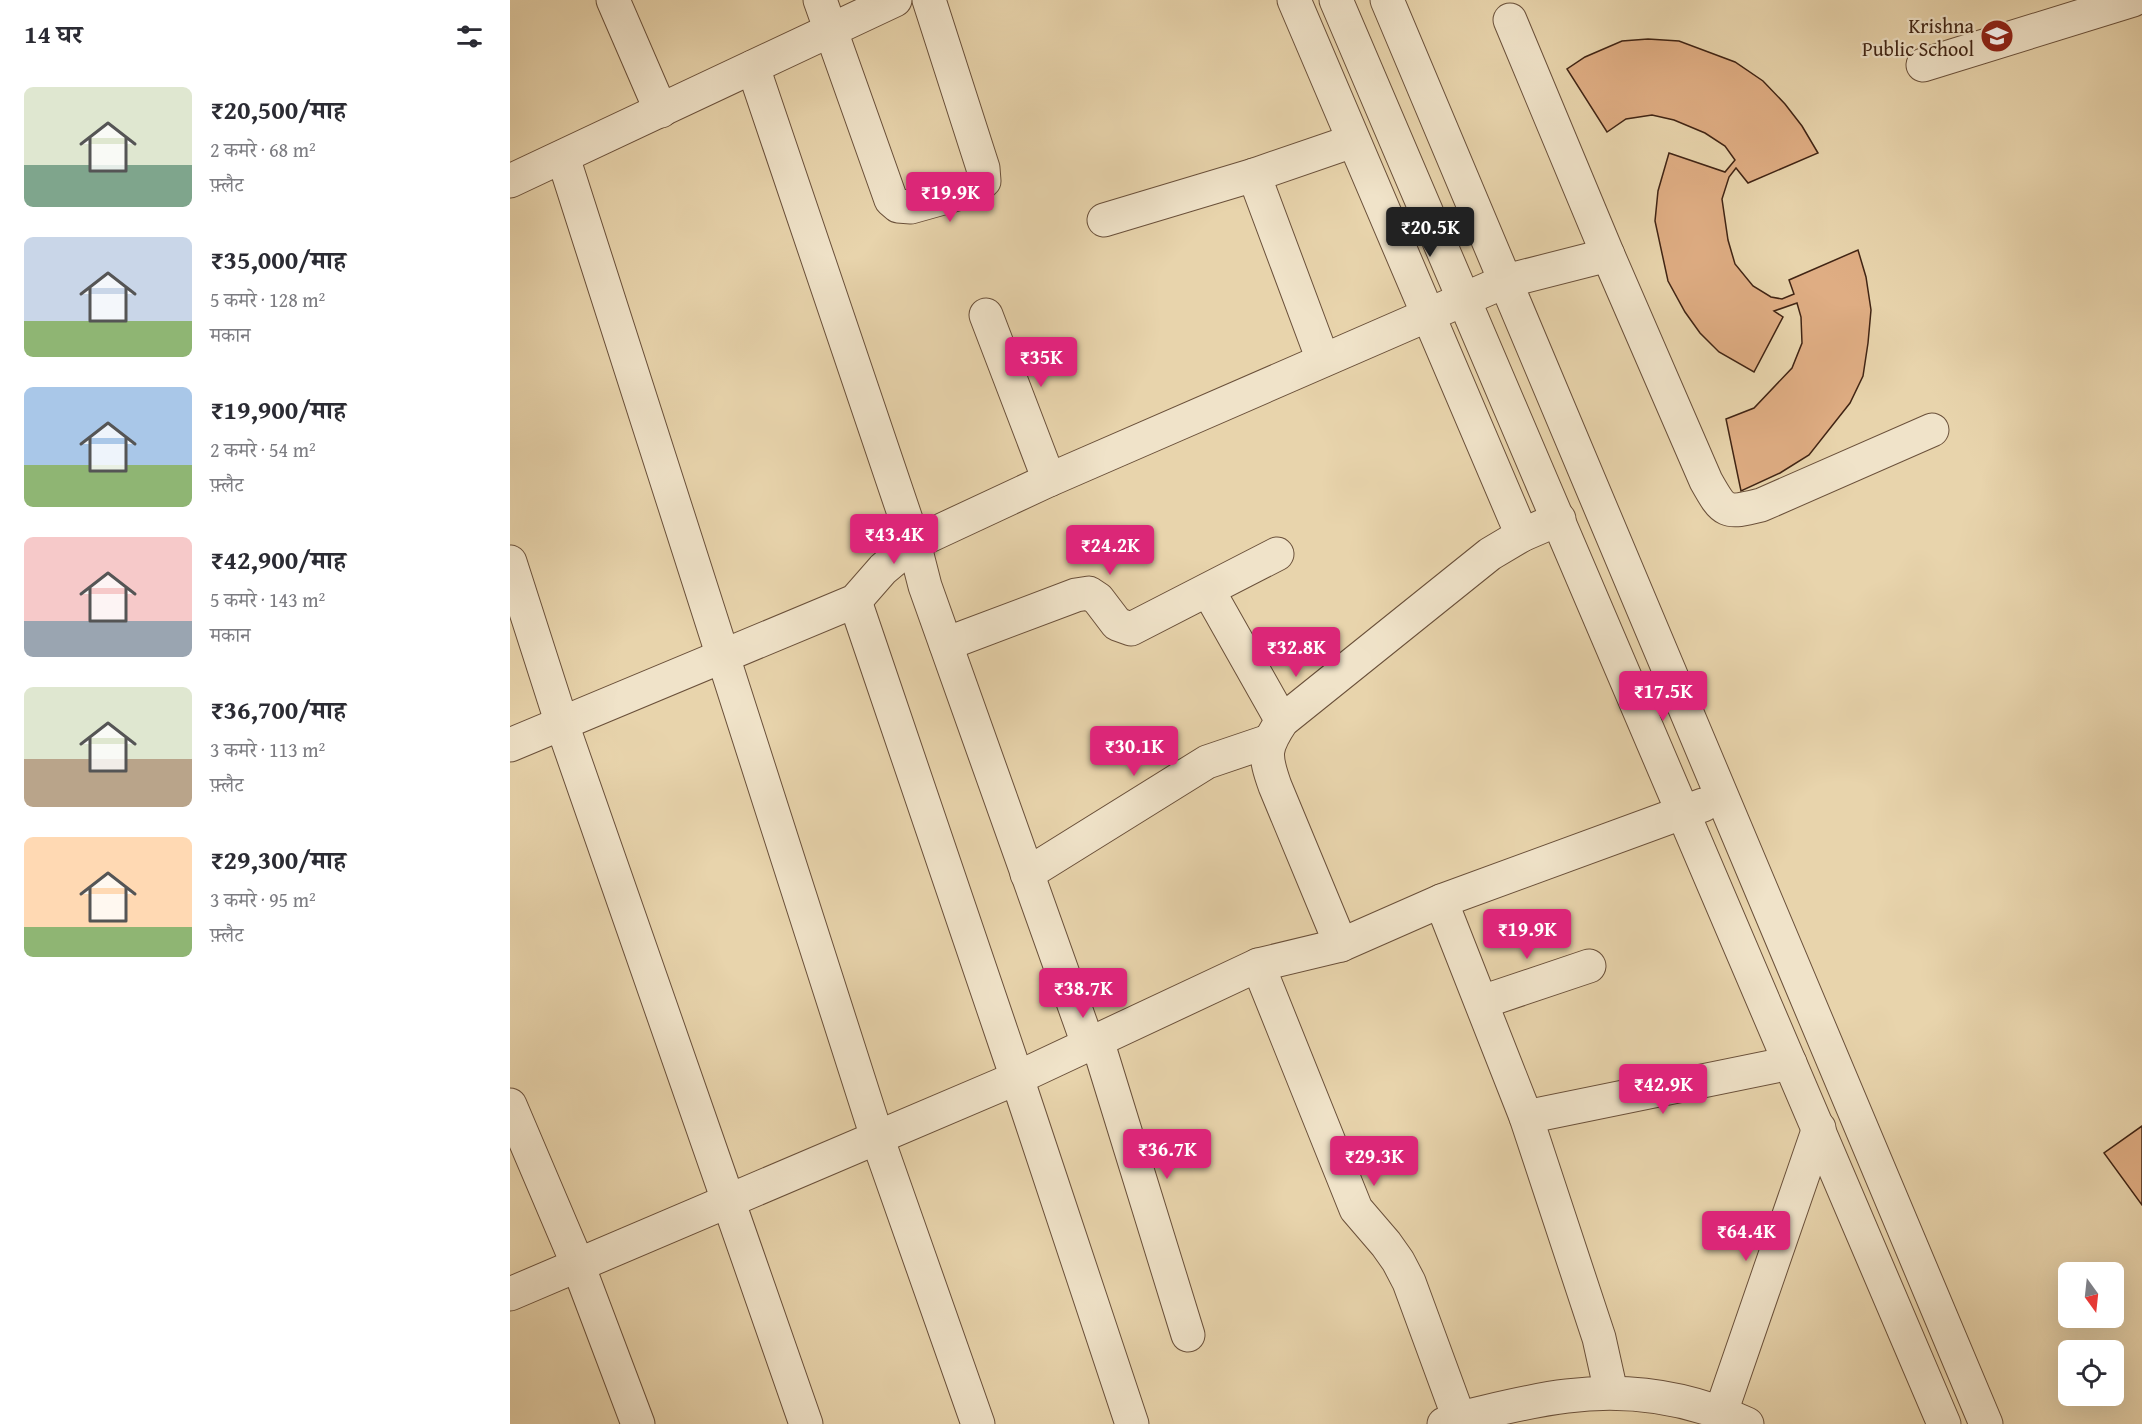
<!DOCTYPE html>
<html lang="hi">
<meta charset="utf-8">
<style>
:root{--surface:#fff;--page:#f2f2f3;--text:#2b2b33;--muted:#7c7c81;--accent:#db2777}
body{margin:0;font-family:"Gentium Book Plus","Noto Serif Devanagari",serif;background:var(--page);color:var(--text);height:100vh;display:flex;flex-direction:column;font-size:22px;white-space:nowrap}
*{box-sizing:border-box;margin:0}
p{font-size:20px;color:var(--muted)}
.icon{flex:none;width:33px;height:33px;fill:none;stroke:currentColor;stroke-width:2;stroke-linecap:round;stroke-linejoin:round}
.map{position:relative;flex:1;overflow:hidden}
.drawer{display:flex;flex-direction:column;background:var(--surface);width:510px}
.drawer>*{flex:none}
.needle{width:39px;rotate:165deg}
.tools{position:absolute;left:1548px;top:1262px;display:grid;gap:12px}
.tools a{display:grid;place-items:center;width:66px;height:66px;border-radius:9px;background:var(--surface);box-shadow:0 6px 24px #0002;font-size:30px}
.price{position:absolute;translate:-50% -51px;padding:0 14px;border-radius:6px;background:var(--accent);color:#fff;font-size:20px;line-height:39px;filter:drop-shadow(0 2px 3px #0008)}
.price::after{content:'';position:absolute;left:50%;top:36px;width:18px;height:14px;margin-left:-9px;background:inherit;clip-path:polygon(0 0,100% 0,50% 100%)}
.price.on{background:#222;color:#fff}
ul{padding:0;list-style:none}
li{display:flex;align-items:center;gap:18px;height:150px;padding:0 24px}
li span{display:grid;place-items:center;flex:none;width:168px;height:120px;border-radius:9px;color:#555}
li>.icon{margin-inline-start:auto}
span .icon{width:72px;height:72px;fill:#fffc;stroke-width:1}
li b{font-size:26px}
h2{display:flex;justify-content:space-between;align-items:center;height:72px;padding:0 24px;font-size:26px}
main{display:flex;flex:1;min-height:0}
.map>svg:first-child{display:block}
.building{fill:#dfad83;stroke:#402414;stroke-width:1.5}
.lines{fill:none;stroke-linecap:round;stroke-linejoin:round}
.minor-casing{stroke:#6a503a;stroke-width:35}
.minor{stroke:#f0e3c9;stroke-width:33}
.labels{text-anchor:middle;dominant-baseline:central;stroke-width:4.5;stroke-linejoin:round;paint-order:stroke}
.poi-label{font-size:20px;fill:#402414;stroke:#f0e3c9;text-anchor:end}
</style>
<main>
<section class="drawer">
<h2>14 घर<svg class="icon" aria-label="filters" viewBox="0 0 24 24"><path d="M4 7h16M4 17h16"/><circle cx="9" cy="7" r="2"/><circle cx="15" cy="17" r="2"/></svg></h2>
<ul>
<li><span style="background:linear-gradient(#dfe7d0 65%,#7fa58c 0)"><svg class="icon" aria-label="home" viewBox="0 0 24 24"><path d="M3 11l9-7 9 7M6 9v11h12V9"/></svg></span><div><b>₹20,500/माह</b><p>2 कमरे · 68 m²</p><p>फ़्लैट</p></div></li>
<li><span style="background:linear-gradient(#c9d6e8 70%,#8fb573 0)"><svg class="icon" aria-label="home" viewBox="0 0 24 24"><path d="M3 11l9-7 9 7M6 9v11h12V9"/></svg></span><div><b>₹35,000/माह</b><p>5 कमरे · 128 m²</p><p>मकान</p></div></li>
<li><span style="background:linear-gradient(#a9c7e8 65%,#8fb573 0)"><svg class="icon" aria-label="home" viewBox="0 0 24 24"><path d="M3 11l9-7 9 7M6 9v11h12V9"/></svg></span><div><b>₹19,900/माह</b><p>2 कमरे · 54 m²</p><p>फ़्लैट</p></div></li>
<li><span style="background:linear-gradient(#f6c9c9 70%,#9aa5b1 0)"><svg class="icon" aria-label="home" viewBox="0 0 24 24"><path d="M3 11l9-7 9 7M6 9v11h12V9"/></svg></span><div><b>₹42,900/माह</b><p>5 कमरे · 143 m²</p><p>मकान</p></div></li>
<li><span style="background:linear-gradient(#dfe7d0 60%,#b9a48a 0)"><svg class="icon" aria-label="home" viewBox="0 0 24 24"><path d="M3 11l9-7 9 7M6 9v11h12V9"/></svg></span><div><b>₹36,700/माह</b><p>3 कमरे · 113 m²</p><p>फ़्लैट</p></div></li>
<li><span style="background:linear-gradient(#ffd9b3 75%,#8fb573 0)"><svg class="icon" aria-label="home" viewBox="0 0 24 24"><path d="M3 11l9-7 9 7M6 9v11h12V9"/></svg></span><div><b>₹29,300/माह</b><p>3 कमरे · 95 m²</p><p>फ़्लैट</p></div></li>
</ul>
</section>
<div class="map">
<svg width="1632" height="1424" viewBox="0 0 1632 1424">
<rect width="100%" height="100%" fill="#e8d4ac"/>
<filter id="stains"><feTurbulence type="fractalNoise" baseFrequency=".00333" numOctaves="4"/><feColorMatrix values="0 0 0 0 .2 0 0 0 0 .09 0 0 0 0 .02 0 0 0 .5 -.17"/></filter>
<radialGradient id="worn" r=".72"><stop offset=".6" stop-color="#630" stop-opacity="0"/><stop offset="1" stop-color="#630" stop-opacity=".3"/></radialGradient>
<!-- building -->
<g class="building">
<path d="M1138,39L1169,41L1225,62L1253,81L1275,104L1292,126L1308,153L1238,183L1226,168L1219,177L1212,199L1218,240L1225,264L1243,286L1261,297L1272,299L1284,294L1279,280L1348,250L1356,277L1361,310L1358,343L1353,376L1340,403L1299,455L1270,473L1231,491L1216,419L1244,408L1282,368L1292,343L1291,317L1287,303L1264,311L1273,317L1244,372L1209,352L1190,333L1175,312L1158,281L1145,221L1148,191L1159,153L1215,172L1225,160L1215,146L1195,133L1164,120L1142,115L1116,119L1097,132L1057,69L1075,57L1112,41Z"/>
<path d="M1632,1126V1205L1594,1153Z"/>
</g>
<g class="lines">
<defs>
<g id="minor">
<path d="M103,0L151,111"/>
<path d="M310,0L381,200L388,206L401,207L465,189L474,181L473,168L419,0"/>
<path d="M784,0L1012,535"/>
<path d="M826,0L1434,1424"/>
<path d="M877,0L1476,1424"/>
<path d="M1000,20L1098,255L1196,481C1214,513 1215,514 1251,505L1422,430"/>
<path d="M1413,65L1623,0"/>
<path d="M243,67L404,543L415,586L578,1044"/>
<path d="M53,157L367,1137L468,1424"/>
<path d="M744,175L813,360"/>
<path d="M0,181L385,0"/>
<path d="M594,220L744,175L843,141"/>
<path d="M476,315L539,480"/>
<path d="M0,562L52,724L296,1424"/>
<path d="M698,590L772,721"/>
<path d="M345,601L507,1078L622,1424"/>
<path d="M436,644L566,595L579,593L588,599L607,624L621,629L767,554"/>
<path d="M0,745L345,601L373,569L404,543L539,480L996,281L1098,255"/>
<path d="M517,874L697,762L759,741"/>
<path d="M931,901L1016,1117L1089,1338L1101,1392"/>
<path d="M831,945L765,786C754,755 754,748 772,721L980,554L1012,535L1049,519"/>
<path d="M748,965L846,1209L876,1244L888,1261L899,1282L949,1418"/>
<path d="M972,1002L1079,966"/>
<path d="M587,1040L678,1335"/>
<path d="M0,1105L68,1265L128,1424"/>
<path d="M1016,1117L1280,1063"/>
<path d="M0,1294L507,1078L748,965L831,945L931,901L1193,805"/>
<path d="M1211,1412L1309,1128"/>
<path d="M934,1424L949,1418C985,1410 1021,1400 1057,1396C1119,1388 1181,1398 1237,1424"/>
</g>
</defs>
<!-- minor casing -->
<use href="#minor" class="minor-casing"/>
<!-- minor -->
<use href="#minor" class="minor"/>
</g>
<!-- icons -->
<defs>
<symbol id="school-disc" viewBox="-11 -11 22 22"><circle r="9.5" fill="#8f2418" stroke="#f0e3c9"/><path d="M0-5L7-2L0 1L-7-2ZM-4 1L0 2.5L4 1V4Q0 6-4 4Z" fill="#fff"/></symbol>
</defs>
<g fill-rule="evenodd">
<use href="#school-disc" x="1468" y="17" width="38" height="38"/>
</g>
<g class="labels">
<!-- poi labels -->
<g class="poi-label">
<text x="1464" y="25">Krishna<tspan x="1464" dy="23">Public School</tspan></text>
</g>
</g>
<rect width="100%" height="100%" filter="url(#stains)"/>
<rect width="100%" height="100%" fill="url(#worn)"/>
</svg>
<div class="tools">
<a><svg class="needle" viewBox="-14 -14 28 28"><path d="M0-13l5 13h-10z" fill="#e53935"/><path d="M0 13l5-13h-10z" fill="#7c7c81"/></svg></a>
<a><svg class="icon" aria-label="locate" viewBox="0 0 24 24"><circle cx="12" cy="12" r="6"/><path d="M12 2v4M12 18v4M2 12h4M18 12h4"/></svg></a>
</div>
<b class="price" style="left:440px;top:223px">₹19.9K</b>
<b class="price on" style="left:920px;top:258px">₹20.5K</b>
<b class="price" style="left:531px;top:388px">₹35K</b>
<b class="price" style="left:384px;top:565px">₹43.4K</b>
<b class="price" style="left:600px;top:576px">₹24.2K</b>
<b class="price" style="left:786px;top:678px">₹32.8K</b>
<b class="price" style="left:1153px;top:722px">₹17.5K</b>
<b class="price" style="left:624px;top:777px">₹30.1K</b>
<b class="price" style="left:1017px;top:960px">₹19.9K</b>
<b class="price" style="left:573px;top:1019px">₹38.7K</b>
<b class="price" style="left:1153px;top:1115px">₹42.9K</b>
<b class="price" style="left:657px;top:1180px">₹36.7K</b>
<b class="price" style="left:864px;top:1187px">₹29.3K</b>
<b class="price" style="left:1236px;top:1262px">₹64.4K</b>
</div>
</main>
